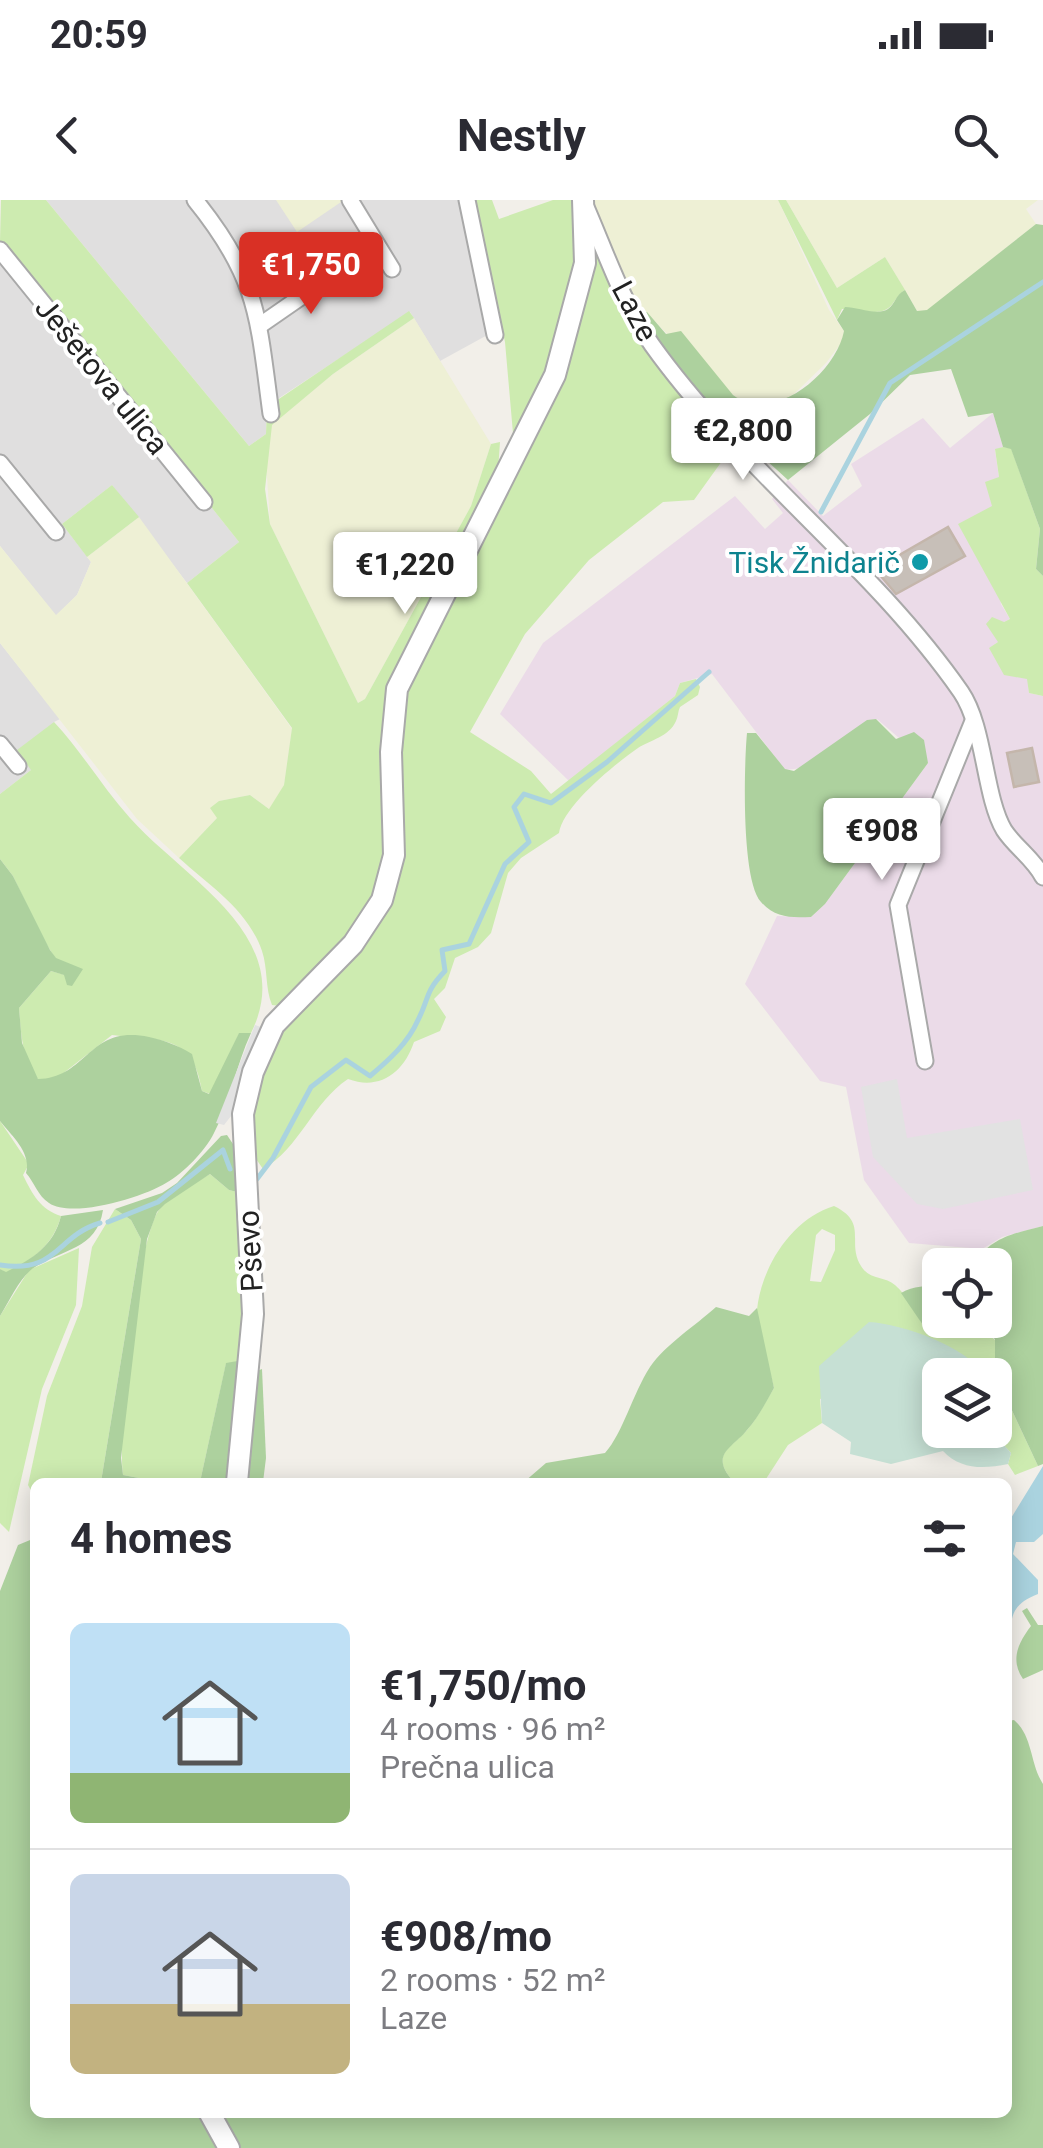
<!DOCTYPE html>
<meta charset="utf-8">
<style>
:root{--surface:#fff;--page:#f2f2f3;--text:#2b2b33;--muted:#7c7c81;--line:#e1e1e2;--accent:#d93025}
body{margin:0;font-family:Roboto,sans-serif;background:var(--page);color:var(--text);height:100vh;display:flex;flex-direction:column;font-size:38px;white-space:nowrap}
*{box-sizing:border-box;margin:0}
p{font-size:32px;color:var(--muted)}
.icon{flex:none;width:55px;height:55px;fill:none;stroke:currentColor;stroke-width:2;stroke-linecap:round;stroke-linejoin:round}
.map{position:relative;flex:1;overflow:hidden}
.side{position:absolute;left:30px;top:1278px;width:982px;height:640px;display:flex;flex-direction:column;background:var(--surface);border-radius:15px;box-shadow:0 5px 25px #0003}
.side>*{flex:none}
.fabs{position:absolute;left:922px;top:1048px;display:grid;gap:20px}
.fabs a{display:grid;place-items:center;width:90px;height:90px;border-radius:15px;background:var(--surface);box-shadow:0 5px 25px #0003;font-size:50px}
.price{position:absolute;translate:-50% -85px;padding:0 22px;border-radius:10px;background:#fff;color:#222;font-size:32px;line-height:65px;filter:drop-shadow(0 2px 5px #0008)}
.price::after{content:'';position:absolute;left:50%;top:60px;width:30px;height:22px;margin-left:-15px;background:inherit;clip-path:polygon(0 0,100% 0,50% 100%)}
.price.on{background:var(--accent);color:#fff}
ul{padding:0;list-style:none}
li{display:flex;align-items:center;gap:30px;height:250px;padding:0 40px}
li+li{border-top:2px solid var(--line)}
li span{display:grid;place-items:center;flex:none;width:280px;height:200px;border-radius:15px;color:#555}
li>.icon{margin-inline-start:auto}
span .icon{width:120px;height:120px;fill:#fffc;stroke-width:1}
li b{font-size:42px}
h2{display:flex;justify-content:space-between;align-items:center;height:120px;padding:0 40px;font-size:42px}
.status{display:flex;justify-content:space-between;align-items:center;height:70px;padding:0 50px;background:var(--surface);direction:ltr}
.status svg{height:28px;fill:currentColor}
header{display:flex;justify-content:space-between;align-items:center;height:130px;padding:0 40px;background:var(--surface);font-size:45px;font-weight:700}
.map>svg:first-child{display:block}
.residential{fill:#e0dfdf}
.industrial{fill:#ebdbe8}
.farmland{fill:#eef0d5}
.grass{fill:#cdebb0;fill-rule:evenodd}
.forest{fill:#add19e}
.wetland{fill:#c6e0d4}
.parking{fill:#e2e2e2}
.water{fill:#aad3df}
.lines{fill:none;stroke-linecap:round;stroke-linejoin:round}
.stream{stroke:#aad3df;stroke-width:5}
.building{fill:#c7bfb8;stroke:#c4b6ab;stroke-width:2.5}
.minor-casing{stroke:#a9a9a9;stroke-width:19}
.tertiary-casing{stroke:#a9a9a9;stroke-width:24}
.minor{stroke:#fff;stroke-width:15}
.tertiary{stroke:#fff;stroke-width:20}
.culture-dot{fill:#0f9aa8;stroke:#fff;stroke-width:4}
.labels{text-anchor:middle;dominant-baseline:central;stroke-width:8;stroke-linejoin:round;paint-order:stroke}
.street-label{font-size:30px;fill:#222;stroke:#fff}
.culture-label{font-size:30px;fill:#0d838f;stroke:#fff;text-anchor:end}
</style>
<div class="status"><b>20:59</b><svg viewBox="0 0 49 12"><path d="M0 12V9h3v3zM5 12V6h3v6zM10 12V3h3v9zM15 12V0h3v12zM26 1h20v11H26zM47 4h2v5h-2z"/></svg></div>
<header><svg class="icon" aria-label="back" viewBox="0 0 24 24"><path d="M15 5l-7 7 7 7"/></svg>Nestly<svg class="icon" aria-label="search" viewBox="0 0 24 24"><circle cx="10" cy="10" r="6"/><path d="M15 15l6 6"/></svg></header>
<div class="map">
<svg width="1043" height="1948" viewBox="0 0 1043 1948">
<rect width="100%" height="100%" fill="#f2efe9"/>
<!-- residential -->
<g class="residential">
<path d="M46,0H474L502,127L440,161L410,112L267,206L266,234L249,246Z"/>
<path d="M0,41L239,342L187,383L112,285L62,324L91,362L77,395L56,416L0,346Z"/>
<path d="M0,443L60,519L54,522L31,570L0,594Z"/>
</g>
<!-- industrial -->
<path class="industrial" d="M993,213L1003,247L995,250L999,277L992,305L1001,404L1010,419L1004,422L998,442L990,448L1028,479L1029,493L1043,496V1026L1002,1037L982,1049L909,1043L864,980L846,887L820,881L745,784L777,716L811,717L825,704L928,563L877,519L803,568L785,570L712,474L680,483L675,496L569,581L500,514L543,443L735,296L765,329L783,313L772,299L788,280L823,316L862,286L851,264L923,218L950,248Z"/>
<!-- farmland -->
<g class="farmland">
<path d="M276,0H344L297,32Z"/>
<path d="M591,0H778L829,110L844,131L842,142L826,163L791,197L769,206L742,202L723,187L681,132L667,134L647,113L641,112Z"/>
<path d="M786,0H1038L1026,9L1036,24L927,111H917L885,57L837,88Z"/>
<path d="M414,118L491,244L471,306L365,499L358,503L270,324L266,260L271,225L333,174Z"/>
<path d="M139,317L292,529L284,585L277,600L269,609L250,595L219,601L217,618L179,658L137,619L0,443V346L56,415L77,395L91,362L87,357Z"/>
</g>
<!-- grass -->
<g class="grass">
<path d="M1,0H46L249,246L266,234L267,207L409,111L414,118L333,174L272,225L265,289L270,324L358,503L365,499L471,306L491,244L500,242L498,271L400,464L381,563L386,660L373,700L345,742L280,806L272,805C265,788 268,769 262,751C248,710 210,686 179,658L217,618L210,608L219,601L250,595L269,609L284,585L292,528L187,383L239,342L0,41Z"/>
<path d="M474,0H492L499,19L553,0H576L632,128L699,215L689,235L722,261L694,300L663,302L589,360L525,434L470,532L531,571L551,594L675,496L680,483L696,479L700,487L698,495L680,507C678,511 678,517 676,521C669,537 650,540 638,548C615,564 563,606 559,633L521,658L508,673L491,733L478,747L455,758L445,788L434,799L446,817L440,831L414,842C404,872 380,891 348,879C313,902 299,949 263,969L252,953L253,912L258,885L280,829L382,716L404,500L413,472L515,256L505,142Z"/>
<path d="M778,0H786L837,88L885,57L905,90C896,95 895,104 887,109C877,116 854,108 842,109L837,120Z"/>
<path d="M1003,247L1011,248L1040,329L1036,369L1043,376V496L1029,493L1027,479L1004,475L989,448L998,442L986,424L992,417L1004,422L1010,419L958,324L992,306L985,282L999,277L995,249Z"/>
<path d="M112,285L139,317L87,357L62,324Z"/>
<path d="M54,522C82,552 103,588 130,618C183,678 299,737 251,833L239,834L210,894L202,891C193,833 160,841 112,835L56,879H38C22,860 21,833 19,808L51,771L65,775L72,786L41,735L13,676L0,659V594L31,570L17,550Z"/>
<path d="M0,921L29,964L23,975C32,994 41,1010 61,1016C53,1045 34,1059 6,1073L0,1069Z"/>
<path d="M210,974L229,990L241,993L243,1160L226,1164L200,1282H160L123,1275C117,1229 136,1056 156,1015C165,997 193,984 210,974Z"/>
<path d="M834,1006C869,1023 846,1042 861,1066C869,1080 885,1076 895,1085C908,1096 917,1117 927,1131L976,1124L995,1140V1174L1038,1266L1015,1275L1008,1264L1011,1253L990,1230H995V1175H985L974,1158L820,1199L822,1223L788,1245L764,1282H734C708,1254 732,1248 747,1230C758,1218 765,1202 774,1188C770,1169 755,1128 757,1110C761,1068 791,1019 834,1006ZM822,1029L835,1035V1050L821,1082L810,1081L816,1035Z"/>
<path d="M115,1009L131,1020L141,1039L101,1282H35V1298L28,1285L47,1196L82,1106L92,1047Z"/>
<path d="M79,1048L76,1105L42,1189L9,1332L0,1323V1116L29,1070Z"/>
</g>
<!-- forest -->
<g class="forest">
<path d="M1036,24L1043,25V376L1036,369L1040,329L1011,249L1003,247L993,213L968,217L951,169L910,175L870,214L788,280C735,232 673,176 641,112H647L666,134L681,131L733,195C774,225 836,173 844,131L837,120L845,107C857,107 878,116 888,109C896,103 895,95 905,90L917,111L927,110Z"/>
<path d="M876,519L896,539L914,532L924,540L928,563L825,704L811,717C791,718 775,718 761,702C741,680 744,566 747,533H756L785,569L794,571L867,520Z"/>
<path d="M0,659L13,676L50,750L56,758L83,769L72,786L67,785L64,775L51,771L19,808L22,843L38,879C88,878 88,824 149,837C166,841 177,845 192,854L202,891L209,894L239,833H251C236,865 230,903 214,933C205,951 184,973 166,983C144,997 72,1019 49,1003C38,996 34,982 26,973C32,953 11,935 0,921Z"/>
<path d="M227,935L237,950L241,993L229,990L210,974L165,1004L157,1012L147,1039L121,1258L123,1275L160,1282H101L141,1039L131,1020L115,1009L162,993L177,983L221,936Z"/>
<path d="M103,1010C97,1050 61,1049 32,1069C19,1079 9,1102 0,1116V1069L6,1072C33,1059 54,1045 61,1016Z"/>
<path d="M1043,1026V1264L1038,1266L995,1174V1139L976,1124L927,1131L901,1093C914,1085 926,1088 940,1082V1120H995V1065H971C994,1037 1008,1035 1043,1026Z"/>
<path d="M716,1107L749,1116L757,1108L774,1188C766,1202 758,1218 747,1230C733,1248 708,1254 734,1282H524L546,1263L605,1253C623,1233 633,1193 650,1167C666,1144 695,1126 716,1107Z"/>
<path d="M243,1160L228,1282H200L226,1163Z"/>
<path d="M262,1169L266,1258L263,1282H244L257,1171Z"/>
<path d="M35,1338V1912L201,1913L220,1948H0V1391L18,1345Z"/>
<path d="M1027,1408L1038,1425H1043V1470L1023,1479C1010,1460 1018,1443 1031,1426L1022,1411Z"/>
<path d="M1014,1520C1033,1536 1030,1564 1043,1584V1948H240L220,1913L1008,1912V1521Z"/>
</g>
<!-- wetland -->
<path class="wetland" d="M869,1122C903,1124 967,1147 985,1175H940V1230H990L1011,1253L1008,1264C984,1269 961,1270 943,1251L891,1264L850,1254L851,1242L822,1223L819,1166Z"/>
<!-- parking -->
<g class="parking">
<path d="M255,825L264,828L235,911L224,925L216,923Z"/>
<path d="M897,879L907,938L1020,919L1033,990L943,1009L917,1004L873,957L861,887Z"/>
</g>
<!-- water -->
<path class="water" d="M1043,1266V1334L1034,1342H1016L1013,1354L1038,1380V1394C1003,1407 1014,1426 1008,1453V1323Z"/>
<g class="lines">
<!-- stream -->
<g class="stream">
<path d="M821,312L890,183L1043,82"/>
<path d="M257,979L273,958L311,887L346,860L370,876C389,860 408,843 418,820C430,797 424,793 445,771L442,750L469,744L505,664L529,642L514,607L524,594L551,603L607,562L709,472"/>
<path d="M108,1022L158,1002L223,950L230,969"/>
<path d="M0,1065C58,1074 56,1036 100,1023"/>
</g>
</g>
<!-- building -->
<g class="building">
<path d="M948,327L965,356L896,394L875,369Z"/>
<path d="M1032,548L1039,582L1014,587L1007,553Z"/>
</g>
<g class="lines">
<defs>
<g id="minor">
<path d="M195,0C259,79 258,118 271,214"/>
<path d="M350,0L392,69"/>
<path d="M467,0L495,135"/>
<path d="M586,7C606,53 623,104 652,145C742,271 872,364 961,492C985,527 984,596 1004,630C1015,647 1033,658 1043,677"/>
<path d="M0,50L204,302"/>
<path d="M259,126L337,72"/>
<path d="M0,263L56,332"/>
<path d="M0,544L18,566"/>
<path d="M925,861L898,705L973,521"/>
</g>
<g id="tertiary">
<path d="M237,1282L253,1114L243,914L253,872L274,825L353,744L382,700L394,655L391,552L397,489L555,175L585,63L583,0"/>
<path d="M209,1912L229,1948"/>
</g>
</defs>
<!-- minor casing -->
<use href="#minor" class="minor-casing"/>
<!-- tertiary casing -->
<use href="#tertiary" class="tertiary-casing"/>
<!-- minor -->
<use href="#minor" class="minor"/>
<!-- tertiary -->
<use href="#tertiary" class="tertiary"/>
</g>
<!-- markers -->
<circle class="culture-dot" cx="920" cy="362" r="10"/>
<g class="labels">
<!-- street labels -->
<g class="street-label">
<text transform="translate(635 111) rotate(62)">Laze</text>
<text transform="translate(102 176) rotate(51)">Ješetova ulica</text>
<text transform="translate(250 1051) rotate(-93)">Pševo</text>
</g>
<!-- culture labels -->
<g class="culture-label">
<text x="900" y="362">Tisk Žnidarič</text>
</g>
</g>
</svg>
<div class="fabs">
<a><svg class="icon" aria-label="locate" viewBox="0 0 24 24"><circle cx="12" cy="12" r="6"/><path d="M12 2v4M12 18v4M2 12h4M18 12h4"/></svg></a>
<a><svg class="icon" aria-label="layers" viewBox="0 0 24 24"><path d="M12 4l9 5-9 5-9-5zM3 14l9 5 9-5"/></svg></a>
</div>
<b class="price on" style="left:311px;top:117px">€1,750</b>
<b class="price" style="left:743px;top:283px">€2,800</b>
<b class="price" style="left:405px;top:417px">€1,220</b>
<b class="price" style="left:882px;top:683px">€908</b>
<section class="side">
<h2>4 homes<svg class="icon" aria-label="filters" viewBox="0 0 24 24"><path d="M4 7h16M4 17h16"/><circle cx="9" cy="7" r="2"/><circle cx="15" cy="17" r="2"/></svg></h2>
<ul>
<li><span style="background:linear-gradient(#bfe0f5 75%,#8fb573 0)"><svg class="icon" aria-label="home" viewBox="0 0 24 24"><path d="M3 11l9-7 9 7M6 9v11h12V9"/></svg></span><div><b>€1,750/mo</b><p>4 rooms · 96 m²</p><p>Prečna ulica</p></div></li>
<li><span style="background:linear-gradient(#c9d6e8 65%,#c2b280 0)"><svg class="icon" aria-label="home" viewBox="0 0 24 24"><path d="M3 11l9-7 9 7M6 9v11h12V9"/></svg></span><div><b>€908/mo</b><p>2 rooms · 52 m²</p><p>Laze</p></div></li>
</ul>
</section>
</div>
